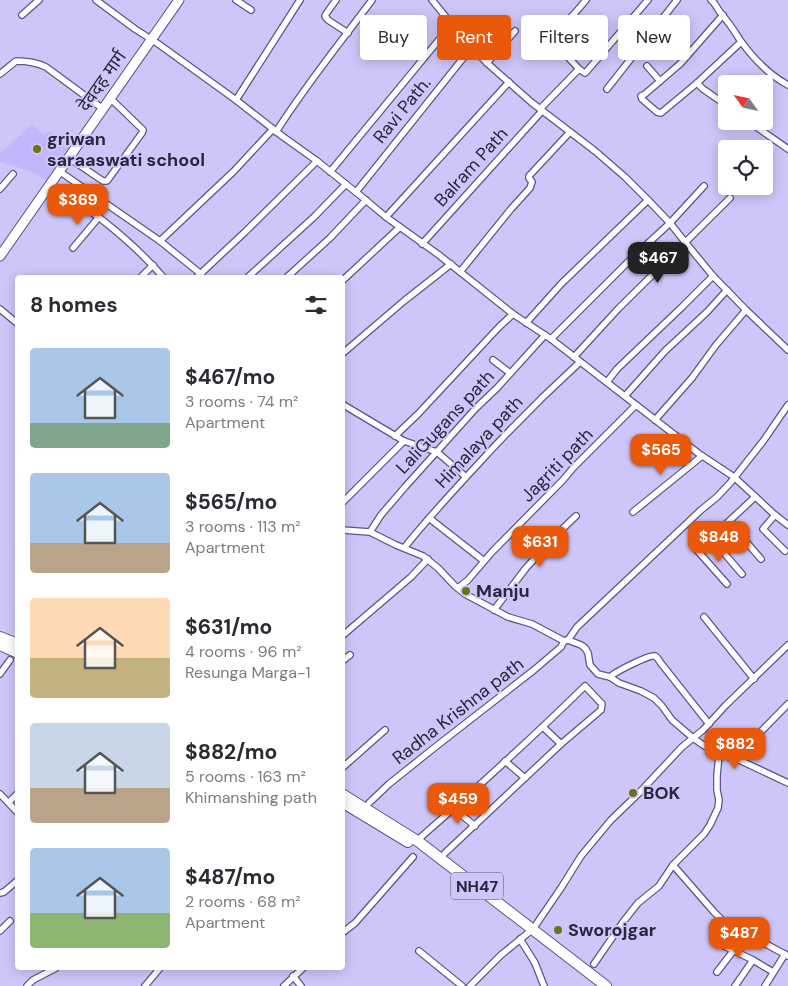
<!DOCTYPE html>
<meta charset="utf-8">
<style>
:root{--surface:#fff;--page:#f2f2f3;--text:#2b2b33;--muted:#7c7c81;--accent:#ea580c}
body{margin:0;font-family:"DM Sans","Noto Sans Devanagari",sans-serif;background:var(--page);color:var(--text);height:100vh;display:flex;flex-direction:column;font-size:19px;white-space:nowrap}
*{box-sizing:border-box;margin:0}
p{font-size:16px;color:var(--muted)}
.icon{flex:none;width:28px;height:28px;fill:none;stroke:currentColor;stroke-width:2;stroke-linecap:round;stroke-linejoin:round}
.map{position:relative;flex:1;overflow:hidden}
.side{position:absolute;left:15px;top:275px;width:330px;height:695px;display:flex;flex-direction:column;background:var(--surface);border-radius:5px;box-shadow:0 2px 12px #0003}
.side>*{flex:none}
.banner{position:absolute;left:360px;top:15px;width:352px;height:45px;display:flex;gap:10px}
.needle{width:32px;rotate:303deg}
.fabs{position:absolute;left:718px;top:75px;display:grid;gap:10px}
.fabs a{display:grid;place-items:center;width:55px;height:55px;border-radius:5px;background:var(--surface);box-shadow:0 2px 12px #0003;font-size:25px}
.price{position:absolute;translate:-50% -42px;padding:0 11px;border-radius:10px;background:var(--accent);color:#fff;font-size:16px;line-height:32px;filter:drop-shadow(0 1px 2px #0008)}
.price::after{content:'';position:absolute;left:50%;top:30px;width:15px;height:11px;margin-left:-8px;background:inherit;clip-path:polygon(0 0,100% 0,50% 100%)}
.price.current{background:#222;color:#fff}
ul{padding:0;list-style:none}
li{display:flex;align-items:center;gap:15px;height:125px;padding:0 15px}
li span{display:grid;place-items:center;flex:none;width:140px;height:100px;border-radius:5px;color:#555}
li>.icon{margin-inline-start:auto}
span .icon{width:60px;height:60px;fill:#fffc;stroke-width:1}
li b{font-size:21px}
h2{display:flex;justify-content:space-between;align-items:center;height:60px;padding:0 15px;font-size:21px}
.tag{padding:0 18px;border-radius:5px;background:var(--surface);box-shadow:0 2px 12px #0003;font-size:18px;line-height:45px}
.tag.current{background:var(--accent);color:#fff}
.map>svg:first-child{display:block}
.built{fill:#c3b6fc}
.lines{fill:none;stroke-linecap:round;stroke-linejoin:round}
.street-casing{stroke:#5e538a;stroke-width:8}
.primary-casing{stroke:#5e538a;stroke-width:11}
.highway-casing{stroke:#5e538a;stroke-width:12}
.street{stroke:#fff;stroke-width:5.5}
.primary{stroke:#fff;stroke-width:9}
.highway{stroke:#fff;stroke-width:10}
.poi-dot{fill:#6d7117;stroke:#cec6f8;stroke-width:2}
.labels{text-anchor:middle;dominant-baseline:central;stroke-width:4;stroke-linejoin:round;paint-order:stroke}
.shield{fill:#cec6f8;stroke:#5b5676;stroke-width:1}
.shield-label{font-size:16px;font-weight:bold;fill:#2a263e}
.street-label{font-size:18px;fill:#2a263e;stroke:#cec6f8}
.poi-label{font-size:18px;font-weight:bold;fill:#2a263e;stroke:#cec6f8;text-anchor:start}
</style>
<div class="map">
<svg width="788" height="986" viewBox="0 0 788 986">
<rect width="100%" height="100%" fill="#cec6f8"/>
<!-- built -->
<path class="built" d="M32,124L44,135L49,131L68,146L69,153L48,182L31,171L0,162V154Z"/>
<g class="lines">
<defs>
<g id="street">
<path d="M96,0L135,29L157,43L236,100L282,136L317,161L362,197L386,217L439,255L513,314L551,339L698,453L734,477L775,515L788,525"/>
<path d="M236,0L251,10"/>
<path d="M336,0L326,14L325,16L328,20L348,33"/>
<path d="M432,0L463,38L487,63L531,102L595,151L625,177L648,200L670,223L685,242L713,276L746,310L788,350"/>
<path d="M711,0C715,3 715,5 718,9C720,13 724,17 727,21C732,27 736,34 740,40C753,58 769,75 788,85"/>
<path d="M22,15L39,0"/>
<path d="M723,15L680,64L645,94L641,96L642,99L657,112L661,113L697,83L741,42"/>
<path d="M544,44L575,13L586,0"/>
<path d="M487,63L515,31"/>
<path d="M647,66L660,81"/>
<path d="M579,69L566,55L567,52L595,24"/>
<path d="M0,74L16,61C27,61 36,62 46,67L103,109"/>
<path d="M697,83L703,89L726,105"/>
<path d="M607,89L677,0"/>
<path d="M236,100L300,0"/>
<path d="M540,109L579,69L585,73L587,71L648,0"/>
<path d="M748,121L788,149"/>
<path d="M276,132C305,86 340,43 372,0"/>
<path d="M69,158L103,181H107L142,133L143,130L141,128L110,98"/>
<path d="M59,171L160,241L201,274"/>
<path d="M330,172L452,24"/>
<path d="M50,185C67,196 85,207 101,219C124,237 145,256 164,278"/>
<path d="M0,189L13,174"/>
<path d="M356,192L472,47"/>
<path d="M386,217L509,82"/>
<path d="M160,241L234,171L273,129"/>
<path d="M422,244L542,111"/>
<path d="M73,248L99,217"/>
<path d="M460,272L511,209L530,188L532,182L529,178V176L570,132"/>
<path d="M140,278L153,265"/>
<path d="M196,278L245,232L317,161"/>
<path d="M247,278L314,217L346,184"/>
<path d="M286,278L330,238L366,200"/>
<path d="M342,281L400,227"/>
<path d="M0,309L18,324"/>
<path d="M526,323L561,284L648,200"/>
<path d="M551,339L630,260L670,223L704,186"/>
<path d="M342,354L404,301L451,264"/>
<path d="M574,357L618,309L730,198"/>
<path d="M493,360L510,373"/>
<path d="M607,382L617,369L682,307L713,276"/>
<path d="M625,396L665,351L707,312L727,290"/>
<path d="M342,404L404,441L437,452L466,477"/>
<path d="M655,420L692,378L716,345L746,310"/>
<path d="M395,436L418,414L499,327L513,314"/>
<path d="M342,503L404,441"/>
<path d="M633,512L702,456"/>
<path d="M775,515L763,529L785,551"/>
<path d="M429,518L484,561"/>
<path d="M729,522L761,559"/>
<path d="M342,530L370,532L396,545L423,556L438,568L455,586L465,594L508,617L532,624L564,641L568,640L581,645L585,648L588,653L590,665L598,674L610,677L619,683L641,691L654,698L662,706L672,720L693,738L706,747L719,754L735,758L788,783"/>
<path d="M370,532L381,515L405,487L476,408L497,388L545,335"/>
<path d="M711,538L742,574"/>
<path d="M404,548C428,518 454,490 480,462C512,427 545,394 580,362"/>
<path d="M727,584L696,549L711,538L755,497"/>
<path d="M458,588L468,580L492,552L563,480L573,468L636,405"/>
<path d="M494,610L526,568L556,535L576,516"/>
<path d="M704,617L754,679"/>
<path d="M342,636L411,577L428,559"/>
<path d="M568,640L577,627L701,510L717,497L731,482L764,440L788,405"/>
<path d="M342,661L350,655"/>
<path d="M0,674L10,660"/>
<path d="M610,677C615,672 650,654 655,656C657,657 659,660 660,662L709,724"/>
<path d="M543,727L561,744"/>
<path d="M735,758L788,704"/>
<path d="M505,761L525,778"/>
<path d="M342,768L385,730"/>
<path d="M0,794L18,813"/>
<path d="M9,802L18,793"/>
<path d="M369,803L389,784L434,748L534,670L561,647L564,641"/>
<path d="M454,809L475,826"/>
<path d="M421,837C477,788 532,738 585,686L602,704L601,710L561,744L445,853"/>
<path d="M673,865L714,912L722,920L788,956"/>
<path d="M0,893L4,892L18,880"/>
<path d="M0,931L10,921"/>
<path d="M342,933L355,923L413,857"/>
<path d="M520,939L535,963L544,986"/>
<path d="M720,944L753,960L773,972"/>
<path d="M419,951L462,986"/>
<path d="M594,964L623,922L638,903L659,886L673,865L704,834L710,825L718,808L719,800L717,790V776L719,754"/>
<path d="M717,972L747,933"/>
<path d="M293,976L301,986"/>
<path d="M27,986L33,980L56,968"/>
<path d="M145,986L160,968"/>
<path d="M284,986L303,968"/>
<path d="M470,986L501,955L533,929L561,888L581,856L611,820L639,793L682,747L703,730L726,705L788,645"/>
<path d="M735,986L753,960"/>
<path d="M765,986L785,954"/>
</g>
<path id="primary" d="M0,256L179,0"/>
<g id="highway">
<path d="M0,637L18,644"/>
<path d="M0,645L18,653"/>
<path d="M342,794L419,842L606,986"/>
<path d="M342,802L408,842"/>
</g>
</defs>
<!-- street casing -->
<use href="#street" class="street-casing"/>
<!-- primary casing -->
<use href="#primary" class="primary-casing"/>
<!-- highway casing -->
<use href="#highway" class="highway-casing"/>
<!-- street -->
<use href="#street" class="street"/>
<!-- primary -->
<use href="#primary" class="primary"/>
<!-- highway -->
<use href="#highway" class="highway"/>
</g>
<!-- markers -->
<g class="poi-dot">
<circle cx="37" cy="149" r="5"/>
<circle cx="466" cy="591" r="5"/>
<circle cx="633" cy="793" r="5"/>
<circle cx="558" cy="930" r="5"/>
</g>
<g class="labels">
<!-- shield labels -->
<rect class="shield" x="451" y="872.5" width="52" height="27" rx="4"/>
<g class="shield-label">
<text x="477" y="886">NH47</text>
</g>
<!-- street labels -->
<g class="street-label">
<text transform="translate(102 81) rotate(-55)">देवदह मार्ग</text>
<text transform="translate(402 110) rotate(-51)">Ravi Path.</text>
<text transform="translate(471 167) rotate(-48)">Balram Path</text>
<text transform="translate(445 422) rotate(-47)">LaliGugans path</text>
<text transform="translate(479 442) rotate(-47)">Himalaya path</text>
<text transform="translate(557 465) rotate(-46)">Jagriti path</text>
<text transform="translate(458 711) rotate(-38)">Radha Krishna path</text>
</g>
<!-- poi labels -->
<g class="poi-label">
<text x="47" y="139">griwan<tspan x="47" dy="21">saraaswati school</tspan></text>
<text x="476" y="591">Manju</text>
<text x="643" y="793">BOK</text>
<text x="568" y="930">Sworojgar</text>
</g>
</g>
</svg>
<div class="fabs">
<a><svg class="needle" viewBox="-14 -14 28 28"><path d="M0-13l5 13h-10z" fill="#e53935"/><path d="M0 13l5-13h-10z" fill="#7c7c81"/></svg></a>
<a><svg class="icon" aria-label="locate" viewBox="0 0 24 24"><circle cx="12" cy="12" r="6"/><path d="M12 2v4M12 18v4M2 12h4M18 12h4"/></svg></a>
</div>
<b class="price" style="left:78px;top:226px">$369</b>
<b class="price current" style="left:658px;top:284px">$467</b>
<b class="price" style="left:661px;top:476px">$565</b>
<b class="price" style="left:719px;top:563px">$848</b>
<b class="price" style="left:540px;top:568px">$631</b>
<b class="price" style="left:735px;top:770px">$882</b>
<b class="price" style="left:458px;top:825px">$459</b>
<b class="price" style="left:739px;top:959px">$487</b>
<div class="banner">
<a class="tag">Buy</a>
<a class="tag current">Rent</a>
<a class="tag">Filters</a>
<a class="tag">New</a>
</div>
<section class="side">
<h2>8 homes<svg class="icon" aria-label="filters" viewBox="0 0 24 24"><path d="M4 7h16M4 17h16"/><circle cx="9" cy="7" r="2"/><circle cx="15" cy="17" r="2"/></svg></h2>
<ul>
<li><span style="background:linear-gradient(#a9c7e8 75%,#7fa58c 0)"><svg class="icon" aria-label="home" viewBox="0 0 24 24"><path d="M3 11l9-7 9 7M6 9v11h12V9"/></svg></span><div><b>$467/mo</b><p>3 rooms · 74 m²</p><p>Apartment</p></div></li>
<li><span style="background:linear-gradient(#a9c7e8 70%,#b9a48a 0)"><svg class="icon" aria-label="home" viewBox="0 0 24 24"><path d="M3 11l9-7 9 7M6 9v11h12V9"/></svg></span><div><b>$565/mo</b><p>3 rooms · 113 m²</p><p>Apartment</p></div></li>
<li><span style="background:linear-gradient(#ffd9b3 60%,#c2b280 0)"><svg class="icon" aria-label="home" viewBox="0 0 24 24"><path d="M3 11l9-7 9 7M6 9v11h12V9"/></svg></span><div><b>$631/mo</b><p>4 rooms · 96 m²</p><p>Resunga Marga-1</p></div></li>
<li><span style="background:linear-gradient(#c9d6e8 65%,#b9a48a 0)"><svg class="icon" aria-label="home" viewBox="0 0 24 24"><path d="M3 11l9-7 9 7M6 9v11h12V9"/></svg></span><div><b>$882/mo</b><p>5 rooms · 163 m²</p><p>Khimanshing path</p></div></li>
<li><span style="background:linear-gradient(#a9c7e8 65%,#8fb573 0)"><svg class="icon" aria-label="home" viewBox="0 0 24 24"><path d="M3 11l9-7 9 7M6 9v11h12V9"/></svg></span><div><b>$487/mo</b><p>2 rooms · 68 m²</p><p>Apartment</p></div></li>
</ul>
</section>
</div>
